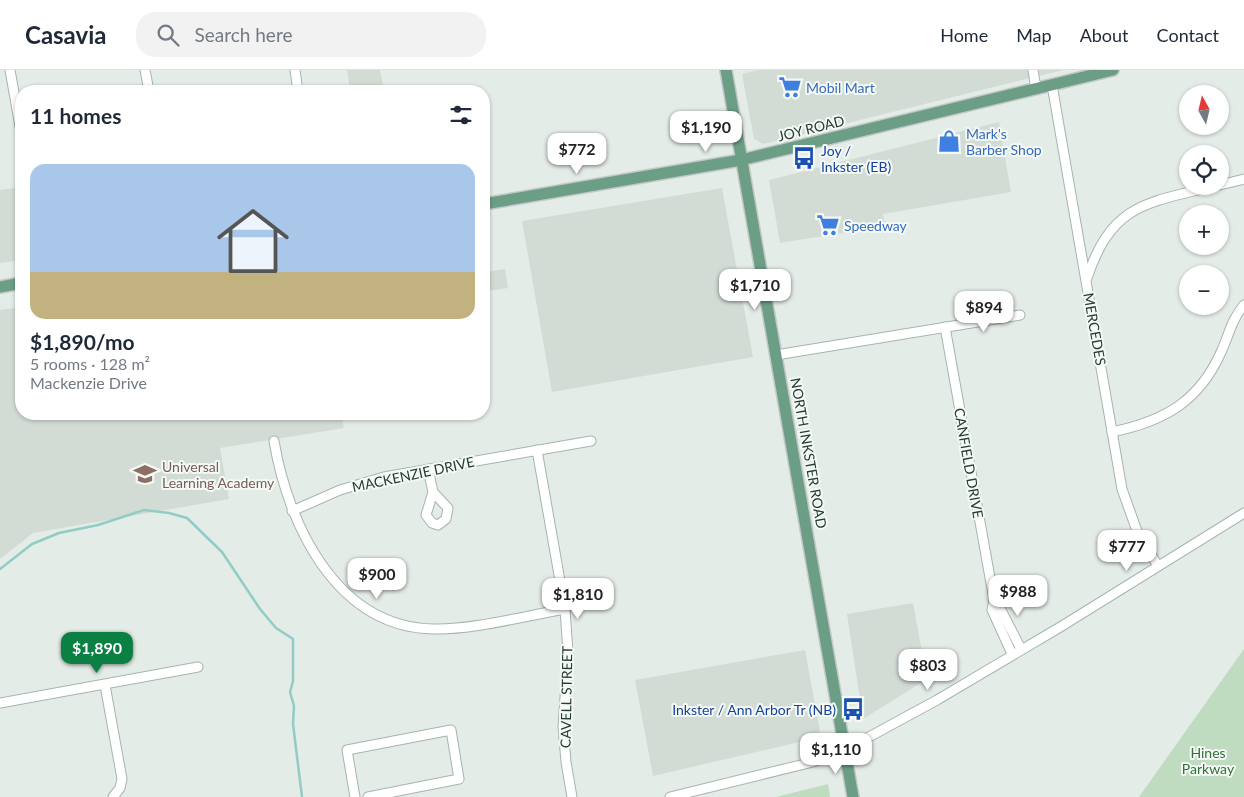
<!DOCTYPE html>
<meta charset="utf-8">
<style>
:root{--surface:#fff;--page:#f2f2f3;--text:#1f2937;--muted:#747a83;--line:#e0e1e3;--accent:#0b8043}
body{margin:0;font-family:Lato,sans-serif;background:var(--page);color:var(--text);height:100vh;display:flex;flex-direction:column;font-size:19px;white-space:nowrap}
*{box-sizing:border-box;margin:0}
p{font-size:16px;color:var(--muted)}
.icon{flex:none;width:28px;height:28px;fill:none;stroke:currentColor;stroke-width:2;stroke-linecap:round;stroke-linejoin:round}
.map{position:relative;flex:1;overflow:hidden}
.details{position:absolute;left:15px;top:15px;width:475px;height:335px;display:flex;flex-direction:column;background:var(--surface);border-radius:20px;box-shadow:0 1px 4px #0004}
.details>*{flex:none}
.needle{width:32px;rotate:352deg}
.fabs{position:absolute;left:1179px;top:15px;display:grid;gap:10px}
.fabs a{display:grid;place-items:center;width:50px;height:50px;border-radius:50%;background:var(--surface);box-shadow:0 1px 4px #0004;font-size:25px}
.price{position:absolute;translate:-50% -42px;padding:0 11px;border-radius:10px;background:#fff;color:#222;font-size:16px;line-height:32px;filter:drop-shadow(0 1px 2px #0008)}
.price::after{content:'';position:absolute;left:50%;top:30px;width:15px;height:11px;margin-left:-8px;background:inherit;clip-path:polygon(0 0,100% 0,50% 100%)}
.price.current{background:var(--accent);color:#fff}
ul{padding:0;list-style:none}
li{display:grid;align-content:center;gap:10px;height:265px;padding:0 15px}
li span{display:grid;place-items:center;height:155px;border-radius:15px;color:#555}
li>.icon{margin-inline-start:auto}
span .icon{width:90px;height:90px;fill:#fffc;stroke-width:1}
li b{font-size:21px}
h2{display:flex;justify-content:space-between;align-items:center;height:60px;padding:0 15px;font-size:21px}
header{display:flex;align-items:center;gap:30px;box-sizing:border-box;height:70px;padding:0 25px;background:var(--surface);border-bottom:1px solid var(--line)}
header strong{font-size:24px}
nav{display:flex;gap:28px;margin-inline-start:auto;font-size:18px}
.search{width:350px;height:45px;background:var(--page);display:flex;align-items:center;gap:12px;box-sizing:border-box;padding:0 18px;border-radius:20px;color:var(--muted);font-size:19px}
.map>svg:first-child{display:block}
.built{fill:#d2dcd5}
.green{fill:#bfdbc0}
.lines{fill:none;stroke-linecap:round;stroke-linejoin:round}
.stream{stroke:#91ccc7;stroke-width:2.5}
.minor-casing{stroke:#a7b4ad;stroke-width:11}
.major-casing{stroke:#c2c8c5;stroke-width:14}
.minor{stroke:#fff;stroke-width:9}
.major{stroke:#6c9e86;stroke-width:11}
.labels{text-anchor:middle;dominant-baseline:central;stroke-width:4;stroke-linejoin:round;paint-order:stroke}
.shop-label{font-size:14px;fill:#366cbe;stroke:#f4f9f5;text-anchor:start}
.street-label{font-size:14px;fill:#253c31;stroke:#f4f9f5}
.transit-label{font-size:14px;fill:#164399;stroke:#f4f9f5;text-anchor:start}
.education-label{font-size:14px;fill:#785e54;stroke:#f4f9f5;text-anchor:start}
.park-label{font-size:14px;fill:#33703c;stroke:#f4f9f5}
</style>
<header>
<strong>Casavia</strong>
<div class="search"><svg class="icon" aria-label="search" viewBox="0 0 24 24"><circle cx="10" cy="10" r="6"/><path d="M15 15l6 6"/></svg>Search here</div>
<nav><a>Home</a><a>Map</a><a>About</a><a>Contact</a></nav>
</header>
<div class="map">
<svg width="1244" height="727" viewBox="0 0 1244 727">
<rect width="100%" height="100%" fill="#e4ece7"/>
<!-- built -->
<g class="built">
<path d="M347,0H380L384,21H350Z"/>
<path d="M757,0H1063L763,74L754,69L742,4Z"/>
<path d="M999,52L1011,122L883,144L885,156L780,173L769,110Z"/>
<path d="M21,117V190L0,193V120Z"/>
<path d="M722,118L753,287L552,322L522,151Z"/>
<path d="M505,199L508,218L488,221L485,202Z"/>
<path d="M21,237V344H341L344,358L220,378L229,429L33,463L0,489V240Z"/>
<path d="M913,533L927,609L863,649L847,544Z"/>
<path d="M805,580L821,667L653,706L635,610Z"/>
</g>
<!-- green -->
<g class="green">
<path d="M1244,579V727H1139Z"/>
<path d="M828,714L830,727H776Z"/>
</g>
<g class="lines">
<!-- stream -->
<path class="stream" d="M0,499L32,474L59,463L98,455L144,440L169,443L187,448L222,482L260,539L276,558L293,569V611L290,622L294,636L293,654L302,727"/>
<defs>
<g id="minor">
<path d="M10,0L21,62"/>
<path d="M145,0L149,21"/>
<path d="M295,0L298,21"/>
<path d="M1033,0L1036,19"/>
<path d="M1052,15L1122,419L1137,461L1158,496"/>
<path d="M1220,115L1244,109"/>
<path d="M1087,208C1112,134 1145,133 1215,116"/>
<path d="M945,257L994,530L992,540L1012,584"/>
<path d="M776,285L1020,245"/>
<path d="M1112,362C1165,351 1200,331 1222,280C1229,264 1232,249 1244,235"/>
<path d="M274,371C288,454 336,557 433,559C473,560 524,546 565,539"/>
<path d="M537,380L565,539L568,583L563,657L566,692L572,727"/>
<path d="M428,399L433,422L426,445L432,453L438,455L446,449L448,438L433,422"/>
<path d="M292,441L340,420L384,407L591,371"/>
<path d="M994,530L1000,538L1021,579"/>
<path d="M105,615L122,709L120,718L113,727"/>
<path d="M0,633L198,597"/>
<path d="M355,727L347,680L451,660L459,709L368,727"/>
<path d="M670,727L813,692L845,680L937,630L1062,556L1244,443"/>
</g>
<g id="major">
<path d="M726,0L853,727"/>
<path d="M484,134L741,90L1113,0"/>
<path d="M0,217L21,213"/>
</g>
</defs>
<!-- minor casing -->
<use href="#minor" class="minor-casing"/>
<!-- major casing -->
<use href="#major" class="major-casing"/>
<!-- minor -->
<use href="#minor" class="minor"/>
<!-- major -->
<use href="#major" class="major"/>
</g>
<!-- icons -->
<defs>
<symbol id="supermarket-bare" viewBox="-9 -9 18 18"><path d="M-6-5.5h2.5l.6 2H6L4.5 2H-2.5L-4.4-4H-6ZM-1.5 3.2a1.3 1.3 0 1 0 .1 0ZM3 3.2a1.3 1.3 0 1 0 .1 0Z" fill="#3f7fe0" stroke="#f4f9f5" stroke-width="2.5" paint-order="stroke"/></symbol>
<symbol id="shop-bare" viewBox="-9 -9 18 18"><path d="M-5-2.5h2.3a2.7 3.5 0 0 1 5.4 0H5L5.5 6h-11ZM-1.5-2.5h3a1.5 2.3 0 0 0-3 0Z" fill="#3f7fe0" stroke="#f4f9f5" stroke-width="2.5" paint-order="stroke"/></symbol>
<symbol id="bus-bare" viewBox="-9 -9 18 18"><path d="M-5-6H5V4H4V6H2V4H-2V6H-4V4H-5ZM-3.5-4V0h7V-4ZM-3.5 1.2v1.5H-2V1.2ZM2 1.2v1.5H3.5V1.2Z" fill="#1a4fb4" stroke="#f4f9f5" stroke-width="2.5" paint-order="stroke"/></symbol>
<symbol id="school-bare" viewBox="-9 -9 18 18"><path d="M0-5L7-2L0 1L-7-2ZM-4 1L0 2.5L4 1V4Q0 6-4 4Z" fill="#8d6e63" stroke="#f4f9f5" stroke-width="2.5" paint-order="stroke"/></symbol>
</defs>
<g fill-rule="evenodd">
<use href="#supermarket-bare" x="774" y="1" width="32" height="32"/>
<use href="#shop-bare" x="933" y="55" width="32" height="32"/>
<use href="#bus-bare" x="788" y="72" width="32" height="32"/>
<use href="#supermarket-bare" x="812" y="139" width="32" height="32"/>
<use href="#school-bare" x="129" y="388" width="32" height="32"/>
<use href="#bus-bare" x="837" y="623" width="32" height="32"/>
</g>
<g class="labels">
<!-- shop labels -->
<g class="shop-label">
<text x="806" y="17">Mobil Mart</text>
<text x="966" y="63">Mark's<tspan x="966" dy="16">Barber Shop</tspan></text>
<text x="844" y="155">Speedway</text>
</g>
<!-- street labels -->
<g class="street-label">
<text transform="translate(811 58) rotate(-14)">JOY ROAD</text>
<text transform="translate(1095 259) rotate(80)">MERCEDES</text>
<text transform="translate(809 383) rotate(80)">NORTH INKSTER ROAD</text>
<text transform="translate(969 393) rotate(80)">CANFIELD DRIVE</text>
<text transform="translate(413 404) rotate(-12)">MACKENZIE DRIVE</text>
<text transform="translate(566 627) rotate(-89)">CAVELL STREET</text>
</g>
<!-- transit labels -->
<g class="transit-label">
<text x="821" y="80">Joy /<tspan x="821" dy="16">Inkster (EB)</tspan></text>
<text x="836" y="639" text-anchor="end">Inkster / Ann Arbor Tr (NB)</text>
</g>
<!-- education labels -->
<g class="education-label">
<text x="162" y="396">Universal<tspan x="162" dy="16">Learning Academy</tspan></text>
</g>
<!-- park labels -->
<g class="park-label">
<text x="1208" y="682">Hines<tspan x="1208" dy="16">Parkway</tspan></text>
</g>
</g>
</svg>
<div class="fabs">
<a><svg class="needle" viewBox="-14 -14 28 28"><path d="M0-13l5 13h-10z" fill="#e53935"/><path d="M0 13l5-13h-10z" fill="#747a83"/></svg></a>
<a><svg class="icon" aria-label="locate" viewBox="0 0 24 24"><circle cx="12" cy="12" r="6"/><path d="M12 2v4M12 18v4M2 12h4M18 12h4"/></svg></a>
<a>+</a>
<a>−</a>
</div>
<b class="price" style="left:706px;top:83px">$1,190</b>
<b class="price" style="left:577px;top:105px">$772</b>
<b class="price" style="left:755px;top:241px">$1,710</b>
<b class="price" style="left:984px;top:263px">$894</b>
<b class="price" style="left:1127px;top:502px">$777</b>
<b class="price" style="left:377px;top:530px">$900</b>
<b class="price" style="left:1018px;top:547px">$988</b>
<b class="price" style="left:578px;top:550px">$1,810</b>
<b class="price current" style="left:97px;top:604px">$1,890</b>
<b class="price" style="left:928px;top:621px">$803</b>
<b class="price" style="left:836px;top:705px">$1,110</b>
<section class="details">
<h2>11 homes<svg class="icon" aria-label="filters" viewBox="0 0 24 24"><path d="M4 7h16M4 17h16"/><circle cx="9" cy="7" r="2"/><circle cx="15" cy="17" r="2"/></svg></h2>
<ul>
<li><span style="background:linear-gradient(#a9c7e8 70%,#c2b280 0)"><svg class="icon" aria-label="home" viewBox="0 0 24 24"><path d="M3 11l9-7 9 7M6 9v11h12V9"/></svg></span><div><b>$1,890/mo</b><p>5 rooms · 128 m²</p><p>Mackenzie Drive</p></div></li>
</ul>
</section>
</div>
